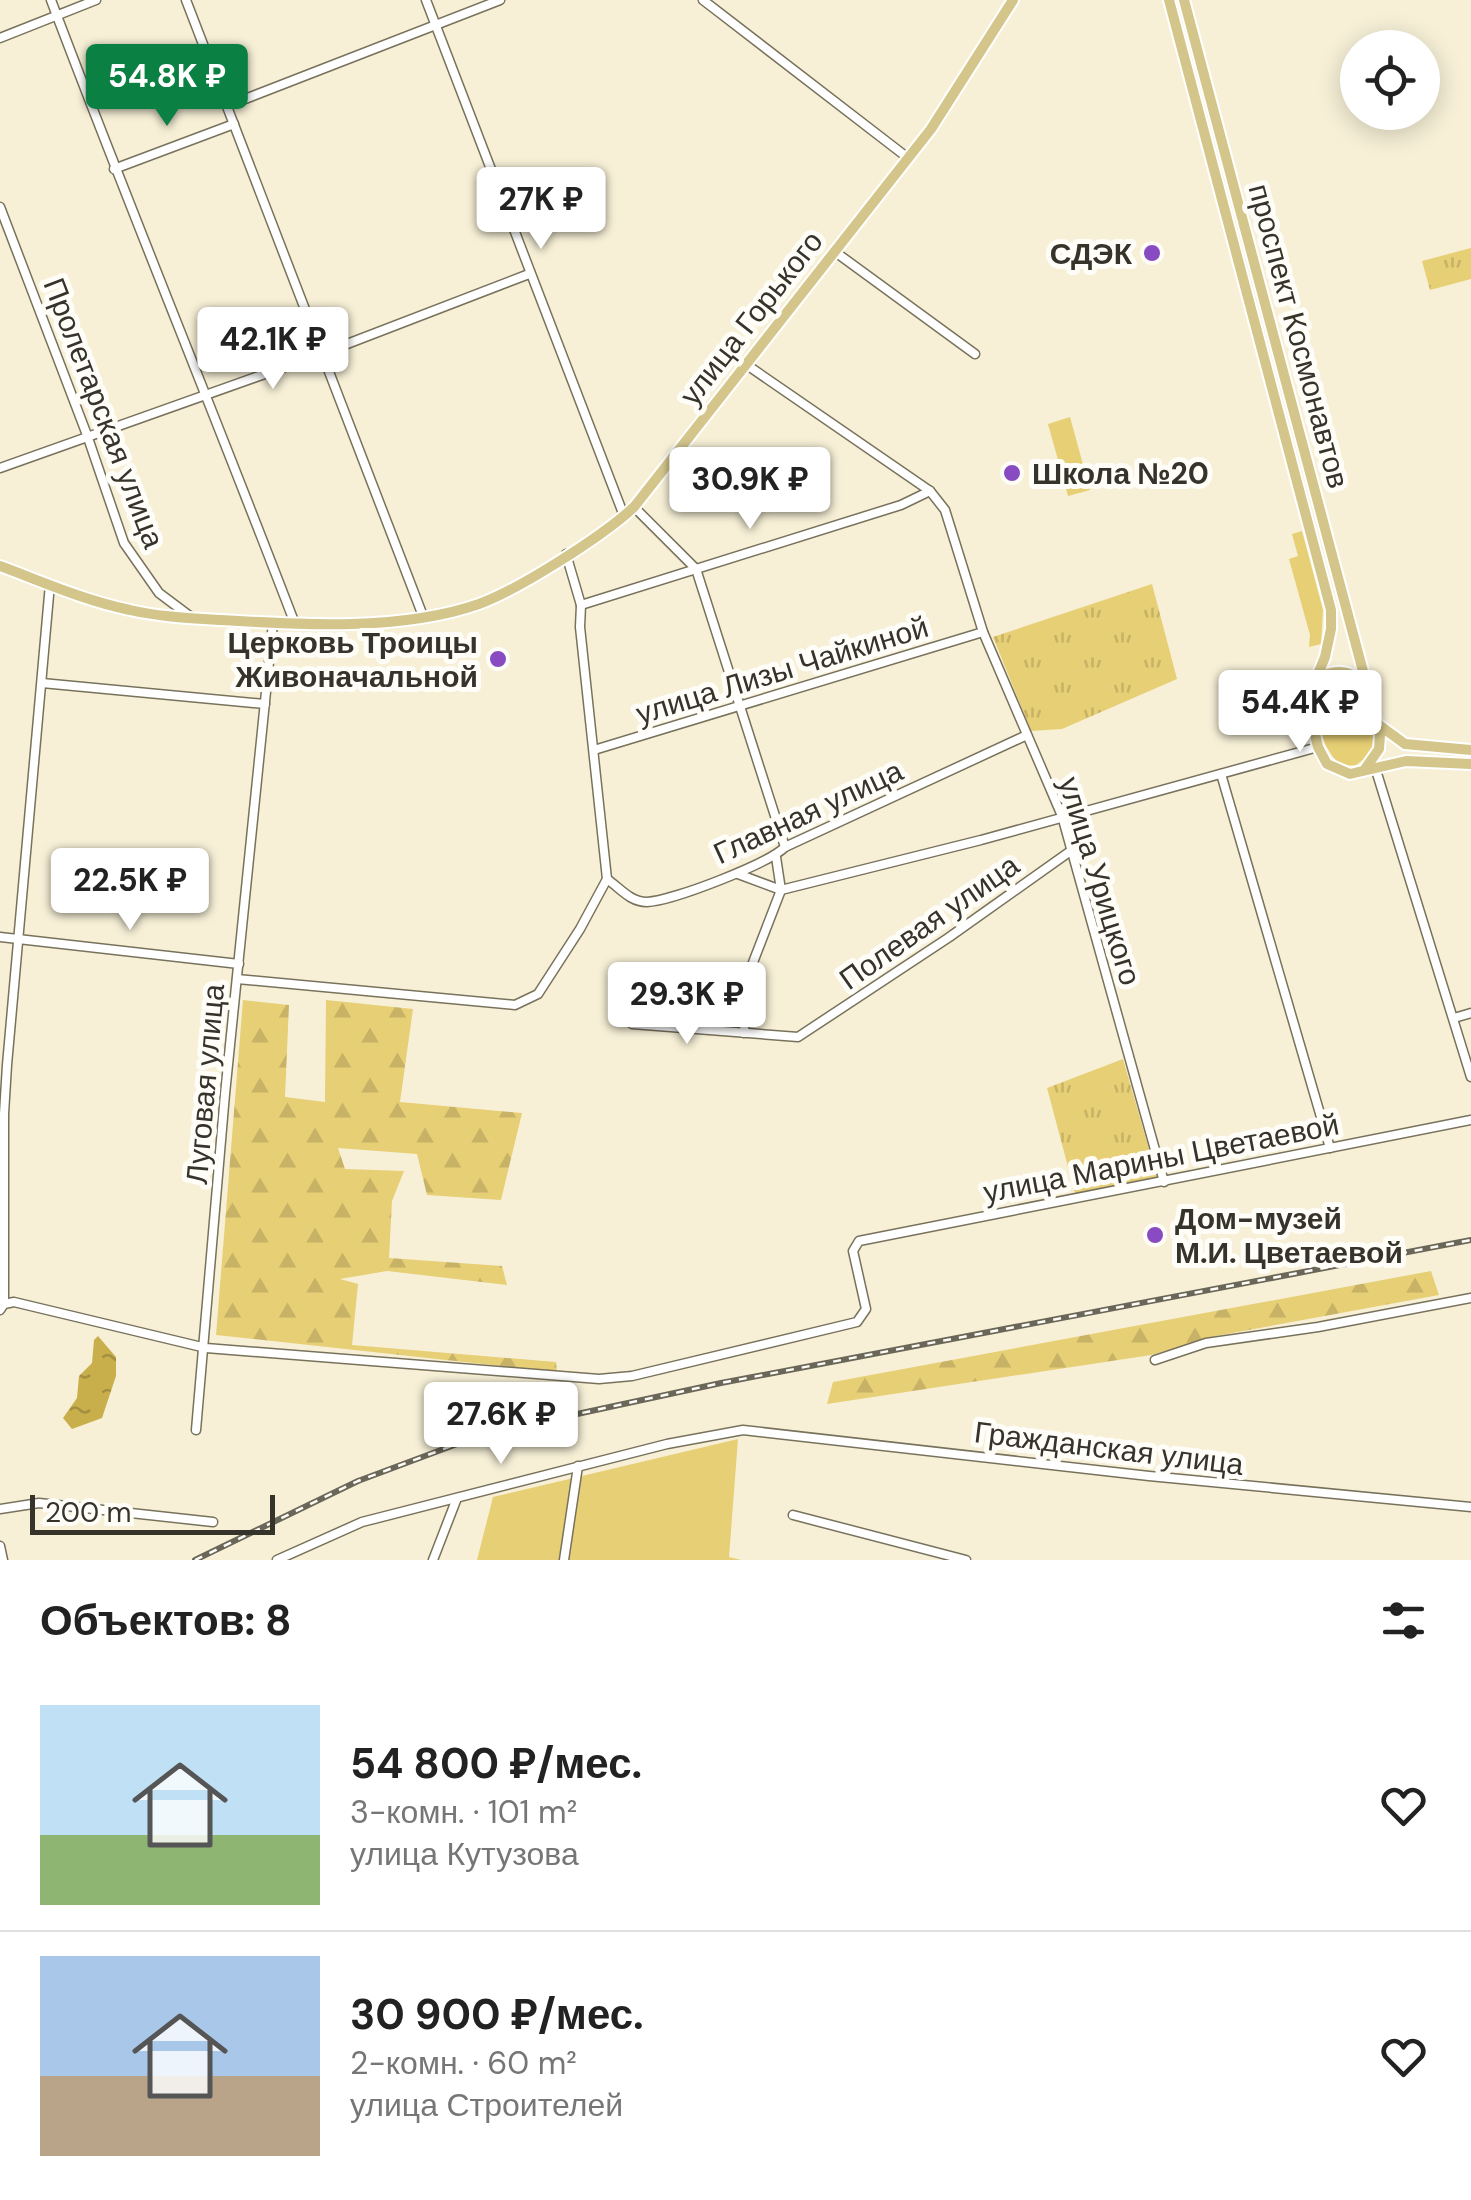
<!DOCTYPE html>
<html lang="ru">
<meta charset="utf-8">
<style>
:root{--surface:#fff;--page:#f6f6f6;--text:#222;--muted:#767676;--line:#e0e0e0;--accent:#0b8043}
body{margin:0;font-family:"DM Sans",sans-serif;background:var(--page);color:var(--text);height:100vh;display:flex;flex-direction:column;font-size:38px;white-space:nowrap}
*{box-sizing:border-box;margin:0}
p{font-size:32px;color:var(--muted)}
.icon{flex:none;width:55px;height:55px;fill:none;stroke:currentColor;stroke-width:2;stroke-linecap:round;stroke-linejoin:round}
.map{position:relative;height:1560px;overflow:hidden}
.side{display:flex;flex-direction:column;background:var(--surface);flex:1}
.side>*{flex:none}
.buttons{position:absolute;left:1340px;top:30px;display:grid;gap:20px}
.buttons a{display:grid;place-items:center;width:100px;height:100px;border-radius:50%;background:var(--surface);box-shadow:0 5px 25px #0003;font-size:50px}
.scale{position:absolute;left:30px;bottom:25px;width:245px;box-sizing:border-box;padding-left:10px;border:5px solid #36342a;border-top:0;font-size:28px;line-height:35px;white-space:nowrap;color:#36342a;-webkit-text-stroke:8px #fffdf8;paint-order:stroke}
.price{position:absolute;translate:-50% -85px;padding:0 22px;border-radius:10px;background:#fff;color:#222;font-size:32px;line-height:65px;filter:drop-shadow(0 2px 5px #0008)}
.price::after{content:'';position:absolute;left:50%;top:60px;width:30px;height:22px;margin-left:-15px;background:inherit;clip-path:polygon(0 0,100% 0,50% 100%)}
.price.active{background:var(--accent);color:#fff}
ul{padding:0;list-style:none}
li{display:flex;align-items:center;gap:30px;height:250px;padding:0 40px}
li+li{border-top:2px solid var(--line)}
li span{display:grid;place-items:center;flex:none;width:280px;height:200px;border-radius:0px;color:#555}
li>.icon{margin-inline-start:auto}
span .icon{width:120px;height:120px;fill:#fffc;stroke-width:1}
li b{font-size:42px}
h2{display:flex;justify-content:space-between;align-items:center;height:120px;padding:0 40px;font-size:42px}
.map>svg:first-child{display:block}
.green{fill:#e7cf75}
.forest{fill:url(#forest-firs)}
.park{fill:url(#park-tufts)}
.water{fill:url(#water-ripples)}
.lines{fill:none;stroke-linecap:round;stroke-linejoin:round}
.minor-casing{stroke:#78725c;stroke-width:11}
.major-casing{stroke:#fff;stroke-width:14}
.minor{stroke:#fff;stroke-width:8}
.major{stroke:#d4c68b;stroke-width:10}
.rail-casing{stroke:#6a6759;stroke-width:6}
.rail{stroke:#fffdf8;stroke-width:2.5;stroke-dasharray:8;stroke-linecap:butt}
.poi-dot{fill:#894bc1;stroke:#fffdf8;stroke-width:4}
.labels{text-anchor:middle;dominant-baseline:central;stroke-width:10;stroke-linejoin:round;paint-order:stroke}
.poi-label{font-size:30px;font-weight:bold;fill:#36342a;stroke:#fffdf8;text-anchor:end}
.street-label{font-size:30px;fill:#36342a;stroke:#fffdf8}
</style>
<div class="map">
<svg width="1471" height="1560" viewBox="0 0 1471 1560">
<defs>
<pattern id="forest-firs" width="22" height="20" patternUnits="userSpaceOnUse" patternTransform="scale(2.5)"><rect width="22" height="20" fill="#e7cf75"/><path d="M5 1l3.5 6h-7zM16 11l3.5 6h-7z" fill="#c7b265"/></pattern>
<pattern id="park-tufts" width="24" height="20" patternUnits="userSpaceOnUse" patternTransform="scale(2.5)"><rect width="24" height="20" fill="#e7cf75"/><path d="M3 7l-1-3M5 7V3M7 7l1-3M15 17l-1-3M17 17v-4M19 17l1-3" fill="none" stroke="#c7b265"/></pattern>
<pattern id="water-ripples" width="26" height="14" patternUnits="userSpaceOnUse" patternTransform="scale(2.5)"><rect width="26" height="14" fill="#c8af4b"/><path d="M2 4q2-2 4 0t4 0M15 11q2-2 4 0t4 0" fill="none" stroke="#a38f3f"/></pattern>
</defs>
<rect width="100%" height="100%" fill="#f7f0d7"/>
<!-- green -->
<g class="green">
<path d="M1070,417L1090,490L1068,496L1048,424Z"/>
<path d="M1302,531L1323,610L1321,644L1309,647L1310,635L1289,559L1298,556L1292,534Z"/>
<path d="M1333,678C1364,676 1379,730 1371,754L1356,765L1343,766C1322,753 1308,706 1320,685Z"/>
<path d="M738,1439L729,1557L741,1560H477L493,1497Z"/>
</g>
<!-- forest -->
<g class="forest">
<path d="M243,1000L289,1005L285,1097L325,1102L326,1000L413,1009L400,1102L522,1113L501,1200L427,1195L417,1154L338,1148L345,1169L404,1171L392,1201L389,1258L502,1266L507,1285L387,1271L340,1279L358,1284L352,1345L556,1362L557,1372L216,1335Z"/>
<path d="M1431,1271L1439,1295L1216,1336L1151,1355L827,1404L833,1382Z"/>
</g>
<!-- park -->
<g class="park">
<path d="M1471,248V279L1430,290L1422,261Z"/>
<path d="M1152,584L1177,679L1062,729L1031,731L993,637Z"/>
<path d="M1123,1059L1157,1177L1075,1193L1047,1088Z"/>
</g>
<!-- water -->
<path class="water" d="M98,1336L116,1357V1376L102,1418L72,1429L63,1418L77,1398L79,1376L92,1363L94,1340Z"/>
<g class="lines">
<defs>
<g id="minor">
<path d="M51,0C130,209 215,415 295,624"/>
<path d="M186,0L423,616"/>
<path d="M426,0L624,516"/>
<path d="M703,0L908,158"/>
<path d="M0,38L96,0"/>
<path d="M227,106L500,0"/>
<path d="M114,169L234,124"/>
<path d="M0,207L87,435L124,543L159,593L191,617"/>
<path d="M834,251L975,354"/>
<path d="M747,365L930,491L945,510L983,632L1062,816L1164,1182"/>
<path d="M0,468L321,354L529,274"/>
<path d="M634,507L696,569L785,847"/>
<path d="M581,605L901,505L930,491"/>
<path d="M42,683L265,704"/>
<path d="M594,750L983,632"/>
<path d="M1375,767L1471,1077"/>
<path d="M1221,774L1330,1148"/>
<path d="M738,874L781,890L981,840L1318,747"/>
<path d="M607,879C620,888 630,902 647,902C672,901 768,864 785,847L1027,735"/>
<path d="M0,937L239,964"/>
<path d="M237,979L515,1005L538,994L580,929L607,879L580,627L581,605L566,554"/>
<path d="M1454,1018L1471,1013"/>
<path d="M632,1024L798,1037L948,938L1072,850"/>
<path d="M744,1033L747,978L781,890L776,857"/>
<path d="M4,1304L14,1302L206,1348L599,1379L632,1376L857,1322L866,1309L853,1251L859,1241L1471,1120"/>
<path d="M0,1310L4,1304V1114L7,1065L50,584"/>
<path d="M1155,1360L1206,1343L1318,1327L1471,1298"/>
<path d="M196,1430L225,1094L273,623"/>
<path d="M0,1509L39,1503L213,1522"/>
<path d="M793,1515L966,1560"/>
<path d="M0,1546L3,1560"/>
<path d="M277,1560L362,1522L667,1444L743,1430L1149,1476L1471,1507"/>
<path d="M433,1560L457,1498"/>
<path d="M564,1560L578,1466"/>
</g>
<g id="major">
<path d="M1169,0L1331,610V629L1325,657L1307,701L1318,747L1327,764L1350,774L1406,761L1471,764"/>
<path d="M1184,0L1380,735L1379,749L1365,769"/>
<path d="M0,566C43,582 86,601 130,610C160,617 191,618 221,620C302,625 402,631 479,604C518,590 603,536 634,507L931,129L1013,0"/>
<path d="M1315,681C1334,667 1350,669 1366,685"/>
<path d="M1379,725L1405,744L1471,750"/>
</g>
</defs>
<!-- minor casing -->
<use href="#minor" class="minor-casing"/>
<!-- major casing -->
<use href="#major" class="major-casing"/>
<!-- minor -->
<use href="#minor" class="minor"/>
<!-- major -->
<use href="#major" class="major"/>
<defs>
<path id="rail" d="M195,1560L358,1481L457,1444L526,1425L721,1383L1471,1240"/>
</defs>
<!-- rail casing -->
<use href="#rail" class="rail-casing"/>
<!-- rail -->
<use href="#rail" class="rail"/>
</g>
<!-- markers -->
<g class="poi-dot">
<circle cx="1152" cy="253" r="10"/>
<circle cx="1012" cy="473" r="10"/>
<circle cx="498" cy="659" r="10"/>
<circle cx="1155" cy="1235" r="10"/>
</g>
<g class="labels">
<!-- poi labels -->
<g class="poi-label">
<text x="1132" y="253">СДЭК</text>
<text x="1032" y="473" text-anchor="start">Школа №20</text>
<text x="478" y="642">Церковь Троицы<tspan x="478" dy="34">Живоначальной</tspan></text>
<text x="1175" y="1218" text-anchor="start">Дом-музей<tspan x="1175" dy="34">М.И. Цветаевой</tspan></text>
</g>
<!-- street labels -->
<g class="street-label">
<text transform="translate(751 318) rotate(-52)">улица Горького</text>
<text transform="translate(1299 336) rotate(75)">проспект Космонавтов</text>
<text transform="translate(104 413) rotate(69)">Пролетарская улица</text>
<text transform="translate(782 670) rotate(-17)">улица Лизы Чайкиной</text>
<text transform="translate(808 812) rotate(-25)">Главная улица</text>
<text transform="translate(1100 881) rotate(73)">улица Урицкого</text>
<text transform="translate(929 922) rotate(-35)">Полевая улица</text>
<text transform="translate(205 1084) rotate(-85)">Луговая улица</text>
<text transform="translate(1161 1158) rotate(-11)">улица Марины Цветаевой</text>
<text transform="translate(1109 1448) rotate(7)">Гражданская улица</text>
</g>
</g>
</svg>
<div class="buttons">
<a><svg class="icon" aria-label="locate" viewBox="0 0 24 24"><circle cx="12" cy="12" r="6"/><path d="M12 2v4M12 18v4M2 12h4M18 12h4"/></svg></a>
</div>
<div class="scale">200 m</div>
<b class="price active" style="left:167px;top:129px">54.8K ₽</b>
<b class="price" style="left:541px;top:252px">27K ₽</b>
<b class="price" style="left:273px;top:392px">42.1K ₽</b>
<b class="price" style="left:750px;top:532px">30.9K ₽</b>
<b class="price" style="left:1300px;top:755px">54.4K ₽</b>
<b class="price" style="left:130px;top:933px">22.5K ₽</b>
<b class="price" style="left:687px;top:1047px">29.3K ₽</b>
<b class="price" style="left:501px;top:1467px">27.6K ₽</b>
</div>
<section class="side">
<h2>Объектов: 8<svg class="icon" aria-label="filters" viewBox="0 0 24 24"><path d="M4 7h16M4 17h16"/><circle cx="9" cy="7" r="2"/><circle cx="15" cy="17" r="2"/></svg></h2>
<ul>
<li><span style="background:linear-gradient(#bfe0f5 65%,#8fb573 0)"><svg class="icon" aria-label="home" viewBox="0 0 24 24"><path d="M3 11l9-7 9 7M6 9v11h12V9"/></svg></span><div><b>54 800 ₽/мес.</b><p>3-комн. · 101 m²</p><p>улица Кутузова</p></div><svg class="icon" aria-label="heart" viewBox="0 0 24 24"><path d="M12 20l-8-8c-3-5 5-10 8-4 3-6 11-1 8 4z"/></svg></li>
<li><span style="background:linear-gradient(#a9c7e8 60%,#b9a48a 0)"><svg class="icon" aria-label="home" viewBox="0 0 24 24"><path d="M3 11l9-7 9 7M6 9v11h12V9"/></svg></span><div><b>30 900 ₽/мес.</b><p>2-комн. · 60 m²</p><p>улица Строителей</p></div><svg class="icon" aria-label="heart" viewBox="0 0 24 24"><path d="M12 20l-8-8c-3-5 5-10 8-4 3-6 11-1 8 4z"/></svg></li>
</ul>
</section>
